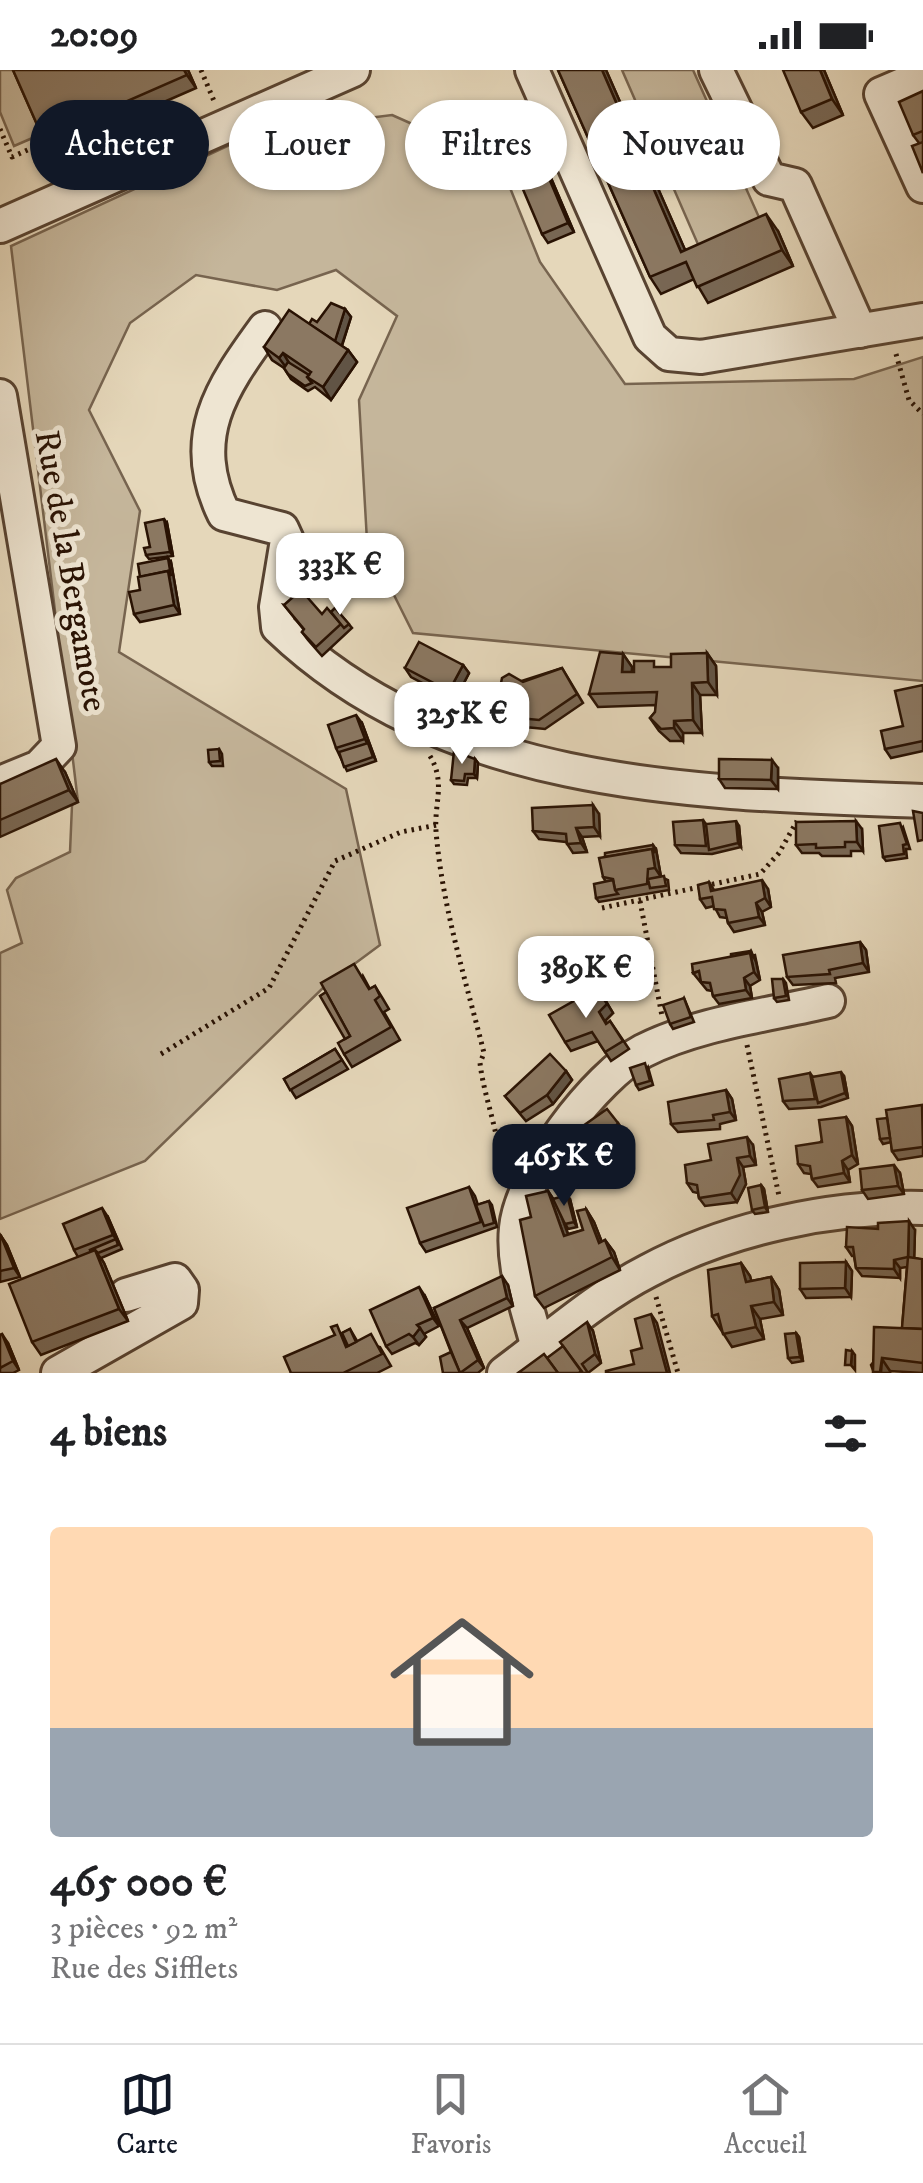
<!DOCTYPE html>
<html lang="fr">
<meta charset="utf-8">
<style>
:root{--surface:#fff;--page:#f2f2f2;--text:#202124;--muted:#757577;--line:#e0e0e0;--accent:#111827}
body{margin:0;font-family:"IM FELL DW Pica",serif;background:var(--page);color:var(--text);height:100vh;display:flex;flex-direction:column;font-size:38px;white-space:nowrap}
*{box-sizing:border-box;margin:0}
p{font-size:32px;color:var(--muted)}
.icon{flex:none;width:55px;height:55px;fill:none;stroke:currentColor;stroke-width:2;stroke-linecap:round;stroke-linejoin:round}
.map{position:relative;height:1303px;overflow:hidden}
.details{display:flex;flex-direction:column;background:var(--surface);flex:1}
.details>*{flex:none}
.hud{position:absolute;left:30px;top:30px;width:865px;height:90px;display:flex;gap:20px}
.price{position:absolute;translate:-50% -85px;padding:0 22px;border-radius:20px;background:#fff;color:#222;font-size:32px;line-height:65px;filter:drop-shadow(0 2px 5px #0008)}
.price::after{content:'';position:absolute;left:50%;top:60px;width:30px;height:22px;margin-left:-15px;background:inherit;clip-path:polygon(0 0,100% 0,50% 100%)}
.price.on{background:var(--accent);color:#fff}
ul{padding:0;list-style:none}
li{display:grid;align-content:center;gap:20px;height:530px;padding:0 50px}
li+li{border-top:2px solid var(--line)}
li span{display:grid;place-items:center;height:310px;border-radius:10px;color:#555}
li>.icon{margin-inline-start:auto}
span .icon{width:180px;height:180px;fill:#fffc;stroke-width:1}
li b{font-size:42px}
h2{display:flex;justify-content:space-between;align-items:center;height:120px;padding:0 50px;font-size:42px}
.chip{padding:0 35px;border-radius:45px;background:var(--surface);box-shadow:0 2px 8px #0004;font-size:35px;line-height:90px}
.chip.on{background:var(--accent);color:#fff}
.status{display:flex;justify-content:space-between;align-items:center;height:70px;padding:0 50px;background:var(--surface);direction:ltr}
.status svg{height:28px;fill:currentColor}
.menu{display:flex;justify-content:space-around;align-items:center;height:140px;border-top:2px solid var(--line);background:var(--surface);font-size:28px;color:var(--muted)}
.menu a{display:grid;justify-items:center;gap:5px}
.menu .on{color:var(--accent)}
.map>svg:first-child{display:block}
.green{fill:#c5b69b;stroke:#77644f;stroke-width:2.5}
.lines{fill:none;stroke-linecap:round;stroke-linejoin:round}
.minor-casing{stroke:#584331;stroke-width:38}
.path{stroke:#291203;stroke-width:5;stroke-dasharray:2.5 5;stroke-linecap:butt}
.minor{stroke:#eee5d2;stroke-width:32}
.wall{fill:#786754;stroke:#291203;stroke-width:2.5}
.shaded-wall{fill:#615445;stroke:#291203;stroke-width:2.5}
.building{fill:#8b7862;stroke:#291203;stroke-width:2.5}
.labels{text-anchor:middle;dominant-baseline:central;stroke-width:10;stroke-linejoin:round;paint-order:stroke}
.street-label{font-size:35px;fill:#291203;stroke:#eee5d2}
</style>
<div class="status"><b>20:09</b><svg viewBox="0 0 49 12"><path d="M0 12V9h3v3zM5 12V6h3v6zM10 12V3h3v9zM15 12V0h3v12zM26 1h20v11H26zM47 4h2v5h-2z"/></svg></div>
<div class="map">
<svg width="923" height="1303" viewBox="0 0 923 1303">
<rect width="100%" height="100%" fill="#e5d7ba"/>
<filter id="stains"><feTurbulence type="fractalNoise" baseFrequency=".002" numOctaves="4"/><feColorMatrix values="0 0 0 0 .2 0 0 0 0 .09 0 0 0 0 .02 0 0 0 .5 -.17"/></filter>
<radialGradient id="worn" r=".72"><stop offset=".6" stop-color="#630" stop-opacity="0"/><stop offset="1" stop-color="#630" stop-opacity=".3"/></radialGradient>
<!-- green -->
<g class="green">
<path d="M0,0H16L44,63L14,76L0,42Z"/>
<path d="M622,0H693L762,154L700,179Z"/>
<path d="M392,45L500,93L540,192L625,314L854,309L923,287V611L413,563L367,471L359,330L397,246L336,200L277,220L196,205L130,253L89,340L140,441L119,582L346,719L380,875L326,915L145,1091L0,1149V883L22,873L7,820L16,808L70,782L72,735L78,732L11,176L258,62Z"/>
</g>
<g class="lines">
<defs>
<g id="minor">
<path d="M532,0L650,267L669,284L701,287L923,250"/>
<path d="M716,0L769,109L795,115L860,261"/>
<path d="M923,6L881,24L923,116"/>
<path d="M0,156L353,0"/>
<path d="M265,258C221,318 187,368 224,444L282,459L287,470L276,537L278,557C449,721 701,723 923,731"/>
<path d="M0,326L59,676L39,697L0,713"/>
<path d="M538,1278C528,1239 512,1198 516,1158C521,1104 596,1006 643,981C698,953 769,945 828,931"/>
<path d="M58,1303L181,1233L182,1220L175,1210L126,1225"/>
<path d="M504,1303C550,1269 597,1227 648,1201C728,1158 832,1136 923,1138"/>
</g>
</defs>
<!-- minor casing -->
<use href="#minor" class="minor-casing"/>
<!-- path -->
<g class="path">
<path d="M201,0L214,31"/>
<path d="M0,59L12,87L43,73"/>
<path d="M896,284L909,330L923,344"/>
<path d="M430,686C446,713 434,733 436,761C442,836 466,911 484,983L480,993C484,1028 500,1064 500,1097L509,1102"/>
<path d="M640,831L662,946"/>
<path d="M602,838L760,804L779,783L797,751"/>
<path d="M747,975L779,1126"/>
<path d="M161,984L269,918L335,791L401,762L437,755"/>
<path d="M656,1227L678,1303"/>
</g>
<!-- minor -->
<use href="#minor" class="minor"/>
</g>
<!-- wall -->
<g class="wall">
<path d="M13,0H188L196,18L52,81L43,68Z"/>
<path d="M558,0H606L685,180L778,161L793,196L708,233L694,209L661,224L650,207Z"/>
<path d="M824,0L843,45L813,58L801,42Z"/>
<path d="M923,21V103L919,73L913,65Z"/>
<path d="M531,66L537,75L574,162L548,173L542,164Z"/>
<path d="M345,239L351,247L342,276L348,280L357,292L331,330L315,317L308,321L291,309L284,298L272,290L264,277L309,254L317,252Z"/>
<path d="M167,453L173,486L149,489L146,485L150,477Z"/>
<path d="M171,492L180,544L140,552L134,544Z"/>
<path d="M284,535L322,544L331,542L335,538L352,558L322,586L308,570L302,562L304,560Z"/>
<path d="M707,583L716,596L717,625H700L702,663H683V671H670L659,661L650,648L655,642L656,635L598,637L589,624L623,584L632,597V602L671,597Z"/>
<path d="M463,595L469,603L455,630L411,607L405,598Z"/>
<path d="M562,598L583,633L545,659L525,657L500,618Z"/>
<path d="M923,615V681L891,688L885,679L903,656Z"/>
<path d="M362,653L376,691L347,701L336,678Z"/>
<path d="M219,679L222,684L223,696H212L209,692Z"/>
<path d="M475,689L478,693L477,708H468L467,715L454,714L451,710Z"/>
<path d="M778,698V719L725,718L719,709Z"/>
<path d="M65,702L78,732L0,767V714Z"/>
<path d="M599,744L600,766L582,767L587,782L573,783L566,772L539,769L533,761Z"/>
<path d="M703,750L706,754L739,756L741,777L712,784L681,783L675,775Z"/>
<path d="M903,757L910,779H906L907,788L886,791L883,787Z"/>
<path d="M862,759L863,781H851V786H822L819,783H802L796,775Z"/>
<path d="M656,779L661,807L668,810L669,820L599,832L596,828L606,812L603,807Z"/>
<path d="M709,812L714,820L768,819L771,837L762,842L765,855L734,862L728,853L727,848L720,847L714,836L706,838L700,829Z"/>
<path d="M860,872L866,880L869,902L835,908L836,913L793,915L787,907Z"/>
<path d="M755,885L760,910L750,916L752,928L719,934L713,926L712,921L707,920L693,903Z"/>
<path d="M363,906L370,919L375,916L383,929L389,939L384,942L400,970L352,997L344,984L345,969Z"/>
<path d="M783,909L786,913L789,930L777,932L774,928Z"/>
<path d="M553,913H564L571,923L562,928Z"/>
<path d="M595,913L613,943L605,951L607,954L610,951L629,979L611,991L598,971L571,981L565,972L575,931Z"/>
<path d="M684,928L694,952L673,959L670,954Z"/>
<path d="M335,979L348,999L296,1028L284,1009Z"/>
<path d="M648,997L653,1015L639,1020L636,1015Z"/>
<path d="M566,1001L572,1010L553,1034L526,1051L505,1026Z"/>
<path d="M810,1003L813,1007L844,1006L848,1028L821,1037L789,1039L783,1031Z"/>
<path d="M726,1020L732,1029L736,1050L720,1054V1059L678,1062L671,1054Z"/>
<path d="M923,1036V1086L898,1090L892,1081L891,1072L883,1074L880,1069Z"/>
<path d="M846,1047L852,1056L858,1094L848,1100L850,1112L818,1117L812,1109L811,1104L804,1103L798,1094Z"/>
<path d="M624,1061L617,1071L625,1082L598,1100L590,1090L580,1094L563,1070Z"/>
<path d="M753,1075L756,1095L743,1097L746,1114L737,1132L705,1136L699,1128L698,1123L693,1122L687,1113L711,1090Z"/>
<path d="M900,1103L904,1124L868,1129L862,1120Z"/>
<path d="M761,1115L764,1119L768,1142L755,1144L752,1140Z"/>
<path d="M469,1117L475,1126L478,1135L489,1131L492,1135L497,1157L426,1182L420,1173Z"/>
<path d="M548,1121L553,1129H570L577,1157L568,1159L560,1143L568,1164L583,1160L586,1139L594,1152L602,1172L605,1170L614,1182L620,1200L544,1238L535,1226L531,1147Z"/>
<path d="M108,1147L122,1179L101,1188L104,1193L128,1251L41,1285L32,1272L78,1187L74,1180Z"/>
<path d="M915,1160L914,1188L923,1190V1303L890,1301V1303H874L871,1295L902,1258L907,1197L900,1198V1208L862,1206L856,1198L854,1186H852L846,1177Z"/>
<path d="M1,1166L7,1175L20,1207L0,1212Z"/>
<path d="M846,1192L852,1201L851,1227L806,1228L800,1219Z"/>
<path d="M741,1193L750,1206L751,1211L771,1207L779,1220L783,1245L760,1249L764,1269L732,1277L712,1246Z"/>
<path d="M508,1215L513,1236L467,1258L484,1298L478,1303H443L451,1282L434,1238Z"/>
<path d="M425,1226L439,1256L424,1264L426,1267L419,1275L415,1273L392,1284L386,1276Z"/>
<path d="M350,1259L357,1271L380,1277L391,1296L377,1303H291L342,1263Z"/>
<path d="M593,1261L601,1293L588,1303H518L547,1288Z"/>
<path d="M796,1263L799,1267L803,1291L792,1293L788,1288Z"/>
<path d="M0,1265L8,1273L19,1300L13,1303H0Z"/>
</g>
<!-- shaded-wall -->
<g class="shaded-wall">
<path d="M184,0H188L196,18L187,5Z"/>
<path d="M602,0H606L693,198L681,182Z"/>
<path d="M820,0H824L843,45L832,29Z"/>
<path d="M531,66L537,75L574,162L568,153Z"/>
<path d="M766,144L778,161L793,196L782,180Z"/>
<path d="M345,239L351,247L340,281L334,273Z"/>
<path d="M348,280L357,292L331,330L323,317Z"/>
<path d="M283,283L291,296L288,300L279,288Z"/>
<path d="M164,449L167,453L173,486L170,482Z"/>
<path d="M168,488L171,492L180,544L174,535L168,501Z"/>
<path d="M707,583L716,596L717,625L708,612Z"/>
<path d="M623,584L632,597L631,615L622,602Z"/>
<path d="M463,595L469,603L455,630L449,621Z"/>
<path d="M692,613L700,625L702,663L693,650Z"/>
<path d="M356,645L362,653L376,691L365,669Z"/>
<path d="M674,651L683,663V671L674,658Z"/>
<path d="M56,689L65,702L78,732L69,720Z"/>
<path d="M475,689L478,693L477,708L474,704Z"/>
<path d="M772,690L778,698V719L771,710Z"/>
<path d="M593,735L599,744L600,766L594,757Z"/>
<path d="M736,751L739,756L741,777L738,773Z"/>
<path d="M856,751L862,759L863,781L857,772Z"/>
<path d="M576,758L582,767L587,782L581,773Z"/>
<path d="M653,775L656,779L661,807L655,798L652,779Z"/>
<path d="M762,810L768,819L771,837L765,828Z"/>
<path d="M756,833L762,842L765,855L759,847Z"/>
<path d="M860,872L866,880L869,902L863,893Z"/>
<path d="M751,881L756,892L760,910L754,902L750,883Z"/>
<path d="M744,908L750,916L752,928L746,920Z"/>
<path d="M595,913L613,943L605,951L612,963L599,942Z"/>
<path d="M566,1001L572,1010L553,1034L547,1025Z"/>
<path d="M841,1002L844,1006L848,1028L845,1023Z"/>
<path d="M726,1020L732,1029L736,1050L730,1042Z"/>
<path d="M846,1047L852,1056L858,1094L852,1085Z"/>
<path d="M618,1053L624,1061L617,1071L611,1062Z"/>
<path d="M747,1067L753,1075L756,1095L750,1086Z"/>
<path d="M737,1088L743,1097L746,1114L737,1132L731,1123Z"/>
<path d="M842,1091L848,1100L850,1112L844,1103Z"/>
<path d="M894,1095L900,1103L904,1124L898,1116Z"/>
<path d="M761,1115L764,1119L768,1142L765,1137Z"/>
<path d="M548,1121L557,1134L573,1178L564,1166Z"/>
<path d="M567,1125L570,1129L577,1157L574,1152Z"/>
<path d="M102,1138L108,1147L119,1173L113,1165Z"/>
<path d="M586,1139L594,1152L607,1186L599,1173Z"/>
<path d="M909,1151L915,1160L914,1196L908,1187Z"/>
<path d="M1,1166L7,1175L20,1207L14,1198Z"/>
<path d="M605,1170L614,1182L620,1200L612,1187Z"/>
<path d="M95,1180L104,1193L128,1251L119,1239Z"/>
<path d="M894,1190L900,1198V1208L894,1199Z"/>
<path d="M846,1192L852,1201L851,1227L845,1218Z"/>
<path d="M741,1193L750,1206L755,1225L746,1212Z"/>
<path d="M502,1206L508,1215L513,1236L507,1228Z"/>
<path d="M771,1207L779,1220L783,1245L774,1232Z"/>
<path d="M419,1217L425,1226L439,1256L433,1248Z"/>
<path d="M751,1236L760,1249L764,1269L756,1257Z"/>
<path d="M651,1244L657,1253L670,1303H667Z"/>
<path d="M460,1250L467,1258L484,1298L478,1290Z"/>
<path d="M587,1252L593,1261L601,1293L595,1284Z"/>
<path d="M420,1258L426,1267L419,1275L413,1267Z"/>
<path d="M796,1263L799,1267L803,1291L800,1287Z"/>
<path d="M2,1264L8,1273L19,1300L13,1291Z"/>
<path d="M852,1281L855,1285V1300L851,1295Z"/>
<path d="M882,1289L890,1301V1303H881Z"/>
</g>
<!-- building -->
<g class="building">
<path d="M13,0H184L187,5L43,68Z"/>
<path d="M558,0H602L681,182L766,144L782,180L697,217L686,192L650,207Z"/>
<path d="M783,0H820L832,29L801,42Z"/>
<path d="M923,21V61L913,65L899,32Z"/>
<path d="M531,66L568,153L542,164L505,77Z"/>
<path d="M923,72V103L912,76Z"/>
<path d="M331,233L345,239L335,271L309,254L312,249L317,252Z"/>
<path d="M289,240L348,280L323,317L307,307L311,302L283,283L279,288L264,277Z"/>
<path d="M288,292L309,305L307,307L312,313L305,316L288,304L284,298Z"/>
<path d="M164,449L170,482L146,485L144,478L150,477L145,453Z"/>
<path d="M168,488L171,506L168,501L140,507L138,494Z"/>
<path d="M168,501L174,535L134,544L129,522L140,520L138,507Z"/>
<path d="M301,520L322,544L327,538L341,554L316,577L302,562L304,559L284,535Z"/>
<path d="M335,538L349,554L344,558L331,542Z"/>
<path d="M419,572L463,595L449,621L405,598Z"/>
<path d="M600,582L623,584L622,602H634V591H654V597H671V584L707,583L708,612L692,613L693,650L674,651V658L661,659L650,648L655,642L657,622L589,624Z"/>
<path d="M562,598L577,624L539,650L519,648L500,618L502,608L509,604L523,612Z"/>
<path d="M923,615V671L885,679L881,661L903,656L895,621Z"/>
<path d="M356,645L365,669L336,678L328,655Z"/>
<path d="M368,673L373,687L344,697L339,682Z"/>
<path d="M219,679L220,691L209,692L208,680Z"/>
<path d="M454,681L475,689L474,704H465L464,711L451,710Z"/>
<path d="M56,689L69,720L0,750V714Z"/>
<path d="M719,689L772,690L771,710L719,709Z"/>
<path d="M593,735L594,757L576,758L581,773L567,774L566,764L533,761L532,738Z"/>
<path d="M913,741L923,743V770L918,771Z"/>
<path d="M703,750L706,776L675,775L673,752Z"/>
<path d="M736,751L738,773L709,780L706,754Z"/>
<path d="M856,751L857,772H845V777L816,778V774L796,775V752Z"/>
<path d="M900,753L907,774L903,775L904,784L883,787L879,756Z"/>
<path d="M653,775L655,783L652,779L605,787V783Z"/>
<path d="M652,779L655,798L648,799L647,814L615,820L613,809L603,807L599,788Z"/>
<path d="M664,806L666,816L650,818L648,809Z"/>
<path d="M613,810L615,820L618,824L596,828L594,814Z"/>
<path d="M762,810L765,828L756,833L759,847L728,853L725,840L714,839L712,827L700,829L698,815L709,812L711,821Z"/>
<path d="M860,872L863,893L829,900L830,904L787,907L783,885Z"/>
<path d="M751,881L753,888L750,883L731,887V884Z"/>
<path d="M750,883L754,902L744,908L746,920L713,926L710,913L701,912L699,901L693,903L692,894Z"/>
<path d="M354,894L369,919L375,916L380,926L375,930L391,957L344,984L338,973L350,966L321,913Z"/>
<path d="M772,909H783L786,926L774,928Z"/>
<path d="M553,913H564L568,919L559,924Z"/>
<path d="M595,913L600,923L597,918L575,931L572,926Z"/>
<path d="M597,918L607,934L599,942L606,954L610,951L623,971L605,982L592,962L565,972L549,945Z"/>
<path d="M326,922L350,966L345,969L320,926Z"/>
<path d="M684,928L691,947L670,954L663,935Z"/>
<path d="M335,979L342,990L290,1020L284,1009Z"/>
<path d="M550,984L566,1001L547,1025L520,1043L505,1026Z"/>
<path d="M645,993L650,1011L636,1015L630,998Z"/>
<path d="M841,1002L845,1023L818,1033L812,1007Z"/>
<path d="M810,1003L815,1029L783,1031L779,1009Z"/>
<path d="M726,1020L730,1042L713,1045L714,1050L671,1054L668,1032Z"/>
<path d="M922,1035L923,1077L892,1081L886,1040Z"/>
<path d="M607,1039L618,1053L611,1062L619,1073L592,1092L584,1082L574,1085L563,1070Z"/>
<path d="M846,1047L852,1085L842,1091L844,1103L812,1109L810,1096L798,1094L796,1076L822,1072L819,1050Z"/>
<path d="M887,1048L890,1068L880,1069L877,1049Z"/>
<path d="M747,1067L750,1086L737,1088L740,1105L731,1123L699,1128L697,1115L687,1113L685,1095L711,1090L708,1074Z"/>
<path d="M894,1095L898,1116L862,1120L860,1099Z"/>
<path d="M761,1115L765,1137L752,1140L748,1118Z"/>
<path d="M469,1117L481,1152L420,1173L407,1138Z"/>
<path d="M548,1121L564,1166L583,1160L577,1141L586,1139L599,1173L605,1170L612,1187L535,1226L520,1150L531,1147L526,1126Z"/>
<path d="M567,1125L574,1152L565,1154L553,1129Z"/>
<path d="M489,1131L494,1153L484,1156L476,1135Z"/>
<path d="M102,1138L113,1165L74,1180L63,1154Z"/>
<path d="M909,1151L908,1187L894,1190V1199L856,1198L853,1177H846L847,1157L878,1159V1153Z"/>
<path d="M1,1166L14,1198L0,1201V1167Z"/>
<path d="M116,1169L118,1175L98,1183L95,1180L91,1182L90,1180Z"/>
<path d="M95,1180L119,1239L32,1272L9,1214Z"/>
<path d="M908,1187L922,1189L923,1259L902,1258Z"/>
<path d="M846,1192L845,1218L800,1219V1193Z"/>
<path d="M741,1193L746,1212L771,1207L774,1232L751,1236L756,1257L723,1264L718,1244L712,1246L708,1200Z"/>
<path d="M502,1206L507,1228L460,1250L478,1290L460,1303L434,1238Z"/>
<path d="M419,1217L433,1248L417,1255L420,1258L413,1267L409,1264L386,1276L370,1240Z"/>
<path d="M651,1244L667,1303H606V1301L634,1294L631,1281L642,1278L635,1249Z"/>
<path d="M587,1252L595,1284L582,1294L588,1303H583L560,1272Z"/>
<path d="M337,1255L346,1277L371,1264L382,1284L343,1303H291L284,1287L335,1265L331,1257Z"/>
<path d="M874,1257L923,1259V1293L882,1288L880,1302H873Z"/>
<path d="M350,1259L356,1272L348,1276L342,1263Z"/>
<path d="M796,1263L800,1287L788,1288L785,1264Z"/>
<path d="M2,1264L13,1291L0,1298V1265Z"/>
<path d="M563,1276L581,1301L579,1303H558L547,1288Z"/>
<path d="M846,1280L852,1281L851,1295H845Z"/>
<path d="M451,1282L460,1303H443L440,1287Z"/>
<path d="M544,1284L558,1303H518Z"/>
</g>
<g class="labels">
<!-- street labels -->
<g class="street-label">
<text transform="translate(70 501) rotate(80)">Rue de la Bergamote</text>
</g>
</g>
<rect width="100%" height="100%" filter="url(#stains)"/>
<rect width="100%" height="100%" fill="url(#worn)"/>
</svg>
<b class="price" style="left:340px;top:548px">333K €</b>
<b class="price" style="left:462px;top:697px">325K €</b>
<b class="price" style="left:586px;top:951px">389K €</b>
<b class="price on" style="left:564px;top:1139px">465K €</b>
<div class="hud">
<a class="chip on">Acheter</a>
<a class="chip">Louer</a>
<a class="chip">Filtres</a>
<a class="chip">Nouveau</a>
</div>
</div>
<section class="details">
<h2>4 biens<svg class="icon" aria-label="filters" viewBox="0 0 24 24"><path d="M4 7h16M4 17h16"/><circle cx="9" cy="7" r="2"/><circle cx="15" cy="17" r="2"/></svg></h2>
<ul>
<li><span style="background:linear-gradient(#ffd9b3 65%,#9aa5b1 0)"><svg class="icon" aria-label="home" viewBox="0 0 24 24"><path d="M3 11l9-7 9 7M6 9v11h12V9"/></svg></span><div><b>465 000 €</b><p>3 pièces · 92 m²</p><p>Rue des Sifflets</p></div></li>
</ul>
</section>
<nav class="menu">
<a class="on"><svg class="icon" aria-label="map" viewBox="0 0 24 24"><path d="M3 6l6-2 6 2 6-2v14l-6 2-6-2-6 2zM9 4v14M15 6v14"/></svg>Carte</a>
<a><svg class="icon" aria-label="saved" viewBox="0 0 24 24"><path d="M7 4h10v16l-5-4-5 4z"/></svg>Favoris</a>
<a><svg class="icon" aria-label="home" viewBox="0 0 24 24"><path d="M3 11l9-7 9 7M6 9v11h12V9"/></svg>Accueil</a>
</nav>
